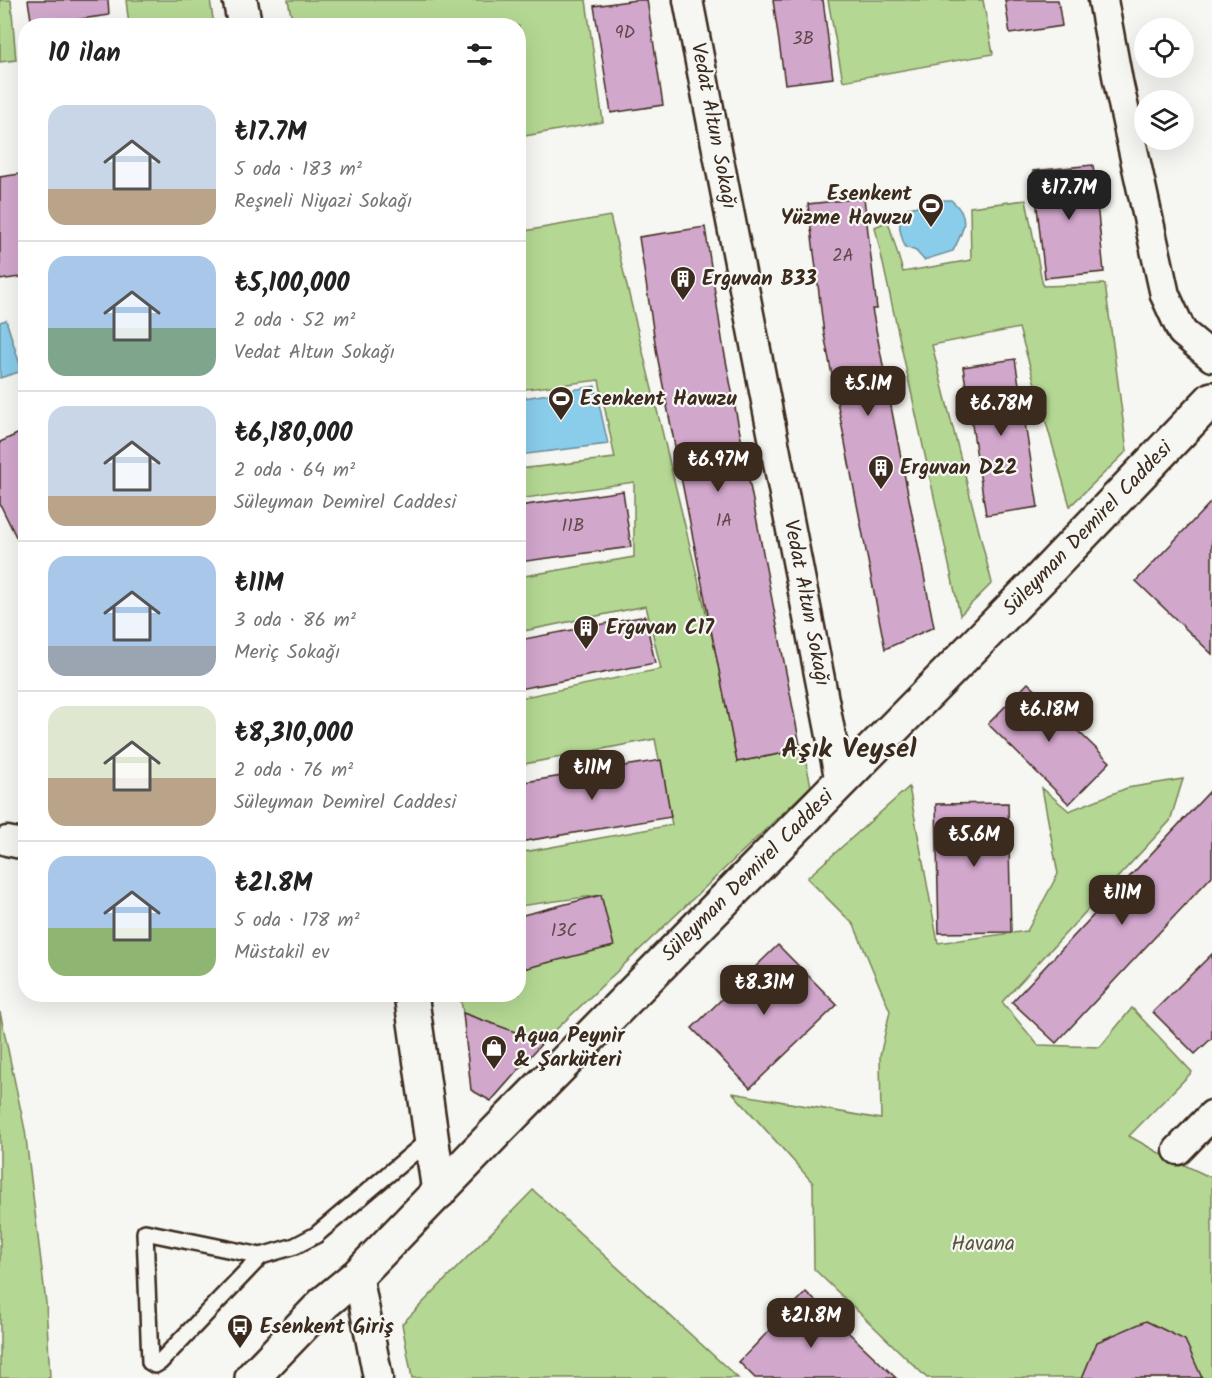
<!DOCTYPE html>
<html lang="tr">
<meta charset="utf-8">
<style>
:root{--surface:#fff;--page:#f2f2f2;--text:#222;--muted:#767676;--line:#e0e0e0;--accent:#3b2a1e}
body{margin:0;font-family:Kalam,sans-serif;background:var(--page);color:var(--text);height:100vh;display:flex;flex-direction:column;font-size:22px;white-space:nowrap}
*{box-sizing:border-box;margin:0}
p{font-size:20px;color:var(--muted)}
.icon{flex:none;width:33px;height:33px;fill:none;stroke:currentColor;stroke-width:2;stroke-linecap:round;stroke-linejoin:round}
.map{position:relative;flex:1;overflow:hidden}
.side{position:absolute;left:18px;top:18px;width:508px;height:984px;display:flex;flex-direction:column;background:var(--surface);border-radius:24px;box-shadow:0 6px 24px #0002}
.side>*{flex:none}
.buttons{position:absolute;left:1134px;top:18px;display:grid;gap:12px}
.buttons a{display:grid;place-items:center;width:60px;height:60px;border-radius:50%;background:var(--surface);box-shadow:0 6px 24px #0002;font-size:30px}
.price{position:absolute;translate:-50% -51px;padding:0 14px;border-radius:12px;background:var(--accent);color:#fff;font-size:20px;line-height:39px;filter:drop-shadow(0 2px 3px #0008)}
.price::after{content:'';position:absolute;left:50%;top:36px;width:18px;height:14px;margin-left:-9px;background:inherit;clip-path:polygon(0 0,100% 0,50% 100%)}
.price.active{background:#222;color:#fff}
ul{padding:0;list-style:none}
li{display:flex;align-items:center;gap:18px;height:150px;padding:0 30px}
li+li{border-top:2px solid var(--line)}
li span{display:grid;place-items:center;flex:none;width:168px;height:120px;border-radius:18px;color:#555}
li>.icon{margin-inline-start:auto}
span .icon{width:72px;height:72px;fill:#fffc;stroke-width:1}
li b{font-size:26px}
h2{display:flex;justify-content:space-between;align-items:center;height:72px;padding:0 30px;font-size:26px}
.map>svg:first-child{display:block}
.green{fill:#b4d893;stroke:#788158;stroke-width:1.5}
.water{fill:#8acdeb;stroke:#6a8c99;stroke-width:1.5}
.building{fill:#d2a7cc;stroke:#3b2a1e;stroke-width:1.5}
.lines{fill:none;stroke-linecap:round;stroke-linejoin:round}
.lane-casing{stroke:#3b2a1e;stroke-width:20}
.street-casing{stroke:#3b2a1e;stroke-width:33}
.secondary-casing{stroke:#3b2a1e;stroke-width:38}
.lane{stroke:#f6f6f2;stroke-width:15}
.street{stroke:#f6f6f2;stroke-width:28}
.secondary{stroke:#f6f6f2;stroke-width:33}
.labels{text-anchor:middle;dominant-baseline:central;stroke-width:4.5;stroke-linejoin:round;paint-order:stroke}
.number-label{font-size:18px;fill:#61494a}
.street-label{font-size:21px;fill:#3b2a1e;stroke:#f6f6f2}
.poi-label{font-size:21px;font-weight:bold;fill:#3b2a1e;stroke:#f6f6f2;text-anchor:start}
.park-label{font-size:21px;fill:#59563b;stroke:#f6f6f2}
.district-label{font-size:27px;font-weight:bold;fill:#3b2a1e;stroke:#f6f6f2}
</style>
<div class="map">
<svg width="1212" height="1378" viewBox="0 0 1212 1378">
<rect width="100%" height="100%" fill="#f6f6f2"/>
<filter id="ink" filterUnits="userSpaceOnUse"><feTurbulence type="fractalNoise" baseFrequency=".0167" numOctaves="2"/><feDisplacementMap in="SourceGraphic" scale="12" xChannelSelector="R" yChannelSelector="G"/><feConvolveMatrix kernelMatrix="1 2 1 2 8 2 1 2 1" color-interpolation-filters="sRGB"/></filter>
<g filter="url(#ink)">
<!-- green -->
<g class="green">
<path d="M0,0H11L16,60L0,62Z"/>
<path d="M126,0H210L214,25H129Z"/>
<path d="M288,0H586L603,122L519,137V26L293,25Z"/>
<path d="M828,0H983L993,54L843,81Z"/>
<path d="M1026,200L1043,286L1105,284L1127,451L1070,506L1019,328L932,345L992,583L960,615L875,227L888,221L903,272L971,260L970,207Z"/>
<path d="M610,216L717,658L737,762L801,750L802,744L811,786L543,1042L463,1013L460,995L519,994V970L601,895L519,906V853L672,825L655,739L519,765V698L661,669L646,606L519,632V577L634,557V482L519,499V469L615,458L599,380L519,390V232Z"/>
<path d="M1183,779L1170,821L1002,1002L1038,1045L1100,1047L1132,1008L1192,1072L1129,1136L1161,1154L1212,1178V1378H927L814,1269L813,1183L733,1093L881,1119L880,1056L890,1011L854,925L807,878L909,787L938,943L1027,931L1058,874L1042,788L1069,811L1127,788Z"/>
<path d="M0,1012L25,1130L46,1303L50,1378H0Z"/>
<path d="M533,1190L738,1378H412L402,1324Z"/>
</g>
<!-- water -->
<g class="water">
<path d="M943,200H951C972,217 963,231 953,251L924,260L916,251L905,247C900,232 896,223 905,209Z"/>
<path d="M6,320L22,371L0,378V322Z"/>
<path d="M595,386L608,444L519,455V399Z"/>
</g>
<!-- building -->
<g class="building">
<path d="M28,0H108L109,15L32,26Z"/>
<path d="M636,0H647L663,105L611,113L594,6Z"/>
<path d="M773,0H823L833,78L785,84Z"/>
<path d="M1005,0H1058L1062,26L1010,34Z"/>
<path d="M1093,165L1104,272L1045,278L1033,171Z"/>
<path d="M26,173V276L0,280V177Z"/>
<path d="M864,198L877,309H872L934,627L885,649L824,334L808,204Z"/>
<path d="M705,227L723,345L801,750L737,762L657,355L639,237Z"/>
<path d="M1015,359L1038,507L986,515L963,367Z"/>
<path d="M26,430V557L0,504V442Z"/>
<path d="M623,491L631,547L519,562V506Z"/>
<path d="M1212,501V654L1136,581Z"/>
<path d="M645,616L655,663L519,689V640Z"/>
<path d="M1028,683L1110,762L1069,804L988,724Z"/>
<path d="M661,760L671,817L519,842V783Z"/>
<path d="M1212,789V876L1056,1043L1012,1002Z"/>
<path d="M1008,803L1011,932L939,933L936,804Z"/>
<path d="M601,895L614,946L519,970V916Z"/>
<path d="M778,945L837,1005L750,1088L692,1028Z"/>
<path d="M1212,954V1038L1195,1054L1153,1012Z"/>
<path d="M463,1013L543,1042L491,1101L471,1090Z"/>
<path d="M806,1292L896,1378H755L739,1362Z"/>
<path d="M1146,1321L1185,1340L1202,1378H1082L1097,1342Z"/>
</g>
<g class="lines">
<defs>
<path id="lane" d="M261,1256L160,1362L155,1365L150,1362L145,1232L261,1256L295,1246L316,1235L431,1138"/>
<g id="street">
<path d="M688,0L840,782"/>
<path d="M1103,0L1118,81L1165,295L1182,332L1212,357"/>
<path d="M7,841L26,845"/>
<path d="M1178,1150L1212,1115"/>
<path d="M358,1275L378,1378"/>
</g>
<g id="secondary">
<path d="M240,0L245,26"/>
<path d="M411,994L439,1192"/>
<path d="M252,1378L324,1303L358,1275L498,1130L1040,579L1212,399"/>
</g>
</defs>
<!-- lane casing -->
<use href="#lane" class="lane-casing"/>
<!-- street casing -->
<use href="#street" class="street-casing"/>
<!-- secondary casing -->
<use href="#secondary" class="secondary-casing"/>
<!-- lane -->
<use href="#lane" class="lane"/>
<!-- street -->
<use href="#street" class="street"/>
<!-- secondary -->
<use href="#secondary" class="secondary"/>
</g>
</g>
<!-- icons -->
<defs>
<symbol id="stadium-pin" viewBox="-11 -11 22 30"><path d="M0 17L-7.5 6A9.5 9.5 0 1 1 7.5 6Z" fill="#3b2a1e" stroke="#f6f6f2"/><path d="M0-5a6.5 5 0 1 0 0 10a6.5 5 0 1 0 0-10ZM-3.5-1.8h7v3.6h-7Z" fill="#fff"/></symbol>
<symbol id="building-pin" viewBox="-11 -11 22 30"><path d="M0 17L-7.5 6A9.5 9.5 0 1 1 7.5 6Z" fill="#3b2a1e" stroke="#f6f6f2"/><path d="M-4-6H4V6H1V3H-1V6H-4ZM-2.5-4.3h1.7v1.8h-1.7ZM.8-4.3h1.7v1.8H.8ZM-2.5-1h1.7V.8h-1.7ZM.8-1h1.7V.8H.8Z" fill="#fff"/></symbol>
<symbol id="shop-pin" viewBox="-11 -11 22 30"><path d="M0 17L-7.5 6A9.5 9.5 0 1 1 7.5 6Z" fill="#3b2a1e" stroke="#f6f6f2"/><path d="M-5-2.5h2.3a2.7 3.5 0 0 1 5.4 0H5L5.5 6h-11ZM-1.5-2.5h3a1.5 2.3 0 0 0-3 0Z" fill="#fff"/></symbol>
<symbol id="bus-pin" viewBox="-11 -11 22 30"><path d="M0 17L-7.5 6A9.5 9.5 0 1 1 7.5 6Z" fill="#3b2a1e" stroke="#f6f6f2"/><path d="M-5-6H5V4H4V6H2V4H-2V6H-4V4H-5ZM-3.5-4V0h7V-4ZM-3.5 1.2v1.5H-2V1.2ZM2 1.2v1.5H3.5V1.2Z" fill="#fff"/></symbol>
</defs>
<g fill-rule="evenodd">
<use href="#stadium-pin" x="916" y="191" width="30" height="40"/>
<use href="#building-pin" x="668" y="264" width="30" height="40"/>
<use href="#stadium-pin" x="546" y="384" width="30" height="40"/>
<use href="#building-pin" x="866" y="453" width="30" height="40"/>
<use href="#building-pin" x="571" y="613" width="30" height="40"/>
<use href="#shop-pin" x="479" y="1033" width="30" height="40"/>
<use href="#bus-pin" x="225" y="1312" width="30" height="40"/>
</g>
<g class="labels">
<!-- number labels -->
<g class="number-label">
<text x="625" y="33">9D</text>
<text x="803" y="39">3B</text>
<text x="843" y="256">2A</text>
<text x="724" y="521">1A</text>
<text x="573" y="526">11B</text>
<text x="564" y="931">13C</text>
</g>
<!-- street labels -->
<g class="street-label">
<text transform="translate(713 126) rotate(79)">Vedat Altun Sokağı</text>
<text transform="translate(1088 529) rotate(-46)">Süleyman Demirel Caddesi</text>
<text transform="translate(806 603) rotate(79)">Vedat Altun Sokağı</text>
<text transform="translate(748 876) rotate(-45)">Süleyman Demirel Caddesi</text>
</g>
<!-- poi labels -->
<g class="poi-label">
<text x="912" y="194" text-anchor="end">Esenkent<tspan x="912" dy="24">Yüzme Havuzu</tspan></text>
<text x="702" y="279">Erguvan B33</text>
<text x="580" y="399">Esenkent Havuzu</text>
<text x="900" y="468">Erguvan D22</text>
<text x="606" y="628">Erguvan C17</text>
<text x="514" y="1036">Aqua Peynir<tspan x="514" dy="24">&amp; Şarküteri</tspan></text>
<text x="260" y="1327">Esenkent Giriş</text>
</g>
<!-- park labels -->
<g class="park-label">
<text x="983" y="1244">Havana</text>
</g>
<!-- district labels -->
<g class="district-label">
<text x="849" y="749">Aşık Veysel</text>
</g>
</g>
</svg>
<div class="buttons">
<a><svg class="icon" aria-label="locate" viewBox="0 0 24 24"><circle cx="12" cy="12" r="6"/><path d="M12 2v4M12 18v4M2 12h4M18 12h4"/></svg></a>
<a><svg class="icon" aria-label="layers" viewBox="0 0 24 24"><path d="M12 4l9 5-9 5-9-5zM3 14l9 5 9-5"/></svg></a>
</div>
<b class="price active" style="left:1069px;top:221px">₺17.7M</b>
<b class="price" style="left:868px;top:417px">₺5.1M</b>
<b class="price" style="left:1001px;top:437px">₺6.78M</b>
<b class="price" style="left:718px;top:493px">₺6.97M</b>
<b class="price" style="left:1049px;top:743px">₺6.18M</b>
<b class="price" style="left:592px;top:801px">₺11M</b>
<b class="price" style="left:974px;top:868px">₺5.6M</b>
<b class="price" style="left:1122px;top:926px">₺11M</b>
<b class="price" style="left:764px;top:1016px">₺8.31M</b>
<b class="price" style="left:811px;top:1349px">₺21.8M</b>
<section class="side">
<h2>10 ilan<svg class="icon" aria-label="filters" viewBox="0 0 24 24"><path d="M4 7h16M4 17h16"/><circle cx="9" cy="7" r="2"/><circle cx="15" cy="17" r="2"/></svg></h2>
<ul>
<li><span style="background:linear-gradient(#c9d6e8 70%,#b9a48a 0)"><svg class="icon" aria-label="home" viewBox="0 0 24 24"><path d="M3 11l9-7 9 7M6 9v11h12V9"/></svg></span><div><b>₺17.7M</b><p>5 oda · 183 m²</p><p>Reşneli Niyazi Sokağı</p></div></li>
<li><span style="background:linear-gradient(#a9c7e8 60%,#7fa58c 0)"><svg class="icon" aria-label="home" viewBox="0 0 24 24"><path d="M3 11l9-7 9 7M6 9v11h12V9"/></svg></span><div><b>₺5,100,000</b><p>2 oda · 52 m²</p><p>Vedat Altun Sokağı</p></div></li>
<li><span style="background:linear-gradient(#c9d6e8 75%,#b9a48a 0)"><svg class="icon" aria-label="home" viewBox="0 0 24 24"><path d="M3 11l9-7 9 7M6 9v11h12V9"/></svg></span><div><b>₺6,180,000</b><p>2 oda · 64 m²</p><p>Süleyman Demirel Caddesi</p></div></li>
<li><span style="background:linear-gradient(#a9c7e8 75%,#9aa5b1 0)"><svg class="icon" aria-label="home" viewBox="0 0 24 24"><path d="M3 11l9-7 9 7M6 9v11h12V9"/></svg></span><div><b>₺11M</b><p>3 oda · 86 m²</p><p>Meriç Sokağı</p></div></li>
<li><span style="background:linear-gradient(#dfe7d0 60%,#b9a48a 0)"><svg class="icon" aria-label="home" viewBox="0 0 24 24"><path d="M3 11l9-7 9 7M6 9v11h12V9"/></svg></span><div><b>₺8,310,000</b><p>2 oda · 76 m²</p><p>Süleyman Demirel Caddesi</p></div></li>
<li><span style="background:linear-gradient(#a9c7e8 60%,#8fb573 0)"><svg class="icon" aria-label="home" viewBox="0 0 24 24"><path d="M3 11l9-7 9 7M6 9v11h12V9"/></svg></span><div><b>₺21.8M</b><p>5 oda · 178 m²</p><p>Müstakil ev</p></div></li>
</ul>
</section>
</div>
